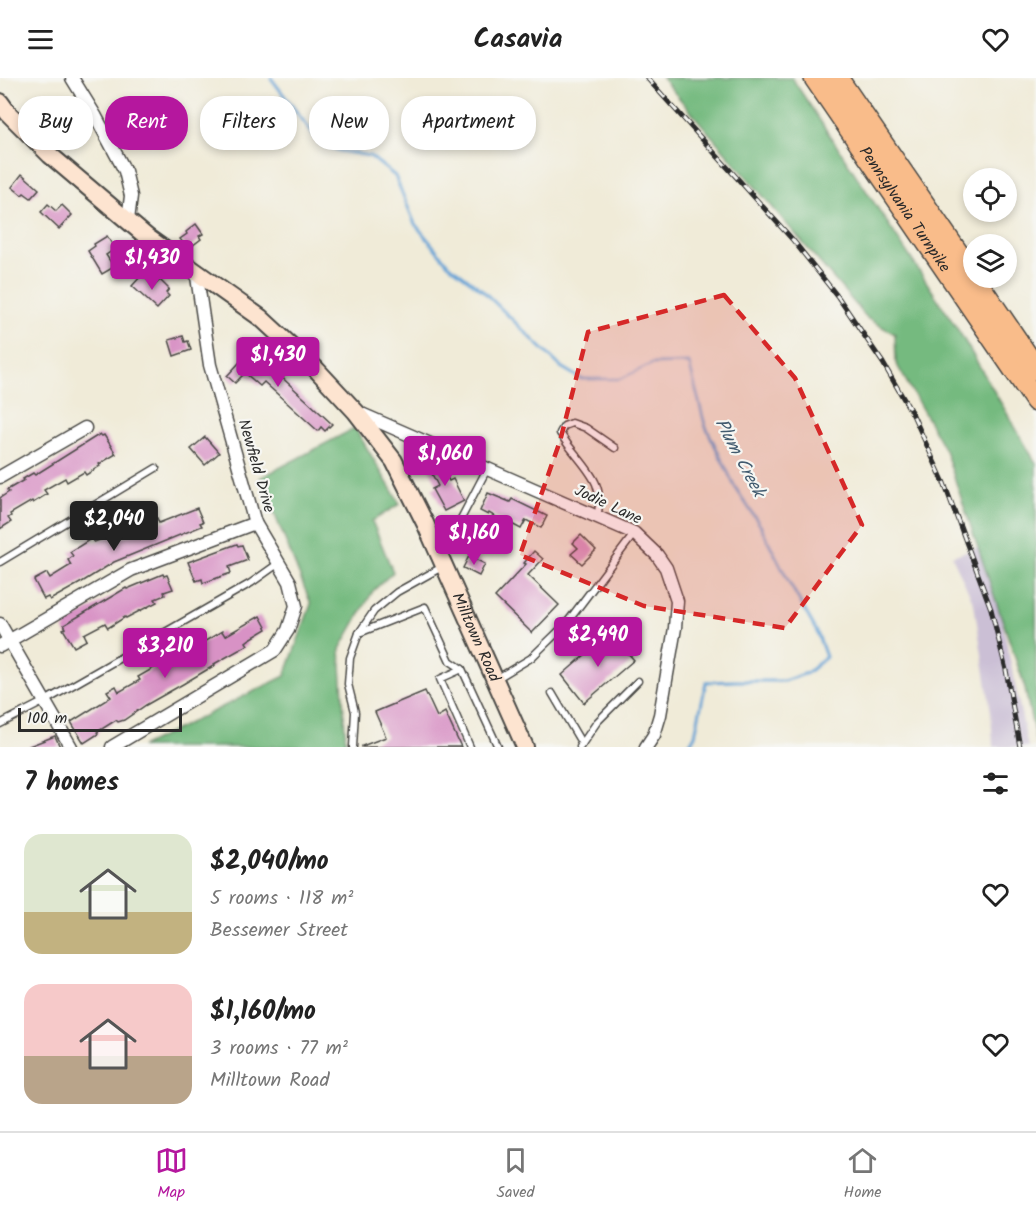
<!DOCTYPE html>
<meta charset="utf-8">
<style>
:root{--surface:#fff;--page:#f6f6f6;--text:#222;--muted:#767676;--line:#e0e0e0;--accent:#b5179e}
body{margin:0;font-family:Kalam,sans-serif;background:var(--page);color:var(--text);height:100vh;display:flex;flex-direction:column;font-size:22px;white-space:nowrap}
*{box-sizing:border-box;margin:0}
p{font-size:20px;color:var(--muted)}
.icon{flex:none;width:33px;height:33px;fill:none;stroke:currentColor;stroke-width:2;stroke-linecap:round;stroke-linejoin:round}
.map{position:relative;height:669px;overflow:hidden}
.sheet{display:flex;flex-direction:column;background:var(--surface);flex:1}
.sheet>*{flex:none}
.guide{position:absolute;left:18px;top:18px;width:600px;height:54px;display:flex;gap:12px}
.controls{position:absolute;left:963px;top:90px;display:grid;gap:12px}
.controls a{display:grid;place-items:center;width:54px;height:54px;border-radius:50%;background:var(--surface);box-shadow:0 3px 9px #0003;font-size:30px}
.scale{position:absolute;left:18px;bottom:15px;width:164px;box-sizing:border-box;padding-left:6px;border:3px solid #2b2b2b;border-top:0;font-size:16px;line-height:21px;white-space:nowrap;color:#2b2b2b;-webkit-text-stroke:4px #f6f6f2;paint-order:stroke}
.price{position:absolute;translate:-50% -51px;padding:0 14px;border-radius:6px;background:var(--accent);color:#fff;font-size:20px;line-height:39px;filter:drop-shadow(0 2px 3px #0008)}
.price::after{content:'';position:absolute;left:50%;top:36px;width:18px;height:14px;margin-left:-9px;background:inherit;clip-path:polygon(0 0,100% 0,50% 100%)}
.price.on{background:#222;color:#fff}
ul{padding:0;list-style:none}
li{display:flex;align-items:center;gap:18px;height:150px;padding:0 24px}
li span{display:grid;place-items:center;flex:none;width:168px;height:120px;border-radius:18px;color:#555}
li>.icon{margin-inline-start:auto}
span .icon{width:72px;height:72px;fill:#fffc;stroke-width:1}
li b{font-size:26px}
h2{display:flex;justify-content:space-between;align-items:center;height:72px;padding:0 24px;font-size:26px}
.pill{padding:0 21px;border-radius:24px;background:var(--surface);box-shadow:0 3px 9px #0003;font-size:21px;line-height:54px}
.pill.on{background:var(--accent);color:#fff}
header{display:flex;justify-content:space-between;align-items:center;height:78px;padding:0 24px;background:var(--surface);font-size:27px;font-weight:700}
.tabs{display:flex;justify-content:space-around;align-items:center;height:84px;border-top:2px solid var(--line);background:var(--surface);font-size:16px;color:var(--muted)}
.tabs a{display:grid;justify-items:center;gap:3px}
.tabs .on{color:var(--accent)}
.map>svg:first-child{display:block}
.industrial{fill:#cbbfd5}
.forest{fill:#74ba7f;stroke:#507255;stroke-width:1.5}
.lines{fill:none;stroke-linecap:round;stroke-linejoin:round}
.stream{stroke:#64a2d5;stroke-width:3}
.building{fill:#d892c5}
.lane-casing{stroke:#494845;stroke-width:9}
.street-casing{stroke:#494845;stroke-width:15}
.secondary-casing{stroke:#494845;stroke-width:20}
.highway-casing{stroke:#494845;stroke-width:24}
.lane{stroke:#fff;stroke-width:6}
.street{stroke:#fff;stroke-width:12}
.secondary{stroke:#fde4d0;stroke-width:16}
.highway{stroke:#f9bc8a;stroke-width:21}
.rail-casing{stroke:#2b2b2b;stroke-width:5}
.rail{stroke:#f6f6f2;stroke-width:3;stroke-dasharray:9;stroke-linecap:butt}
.marked{fill:#d62828;fill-opacity:0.2;stroke:#d62828;stroke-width:4.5;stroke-dasharray:12 8;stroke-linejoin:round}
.labels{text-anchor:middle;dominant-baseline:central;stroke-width:4.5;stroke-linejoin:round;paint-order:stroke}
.street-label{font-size:16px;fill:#2b2b2b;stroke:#f6f6f2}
.water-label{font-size:18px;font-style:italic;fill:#425b6f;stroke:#f6f6f2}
</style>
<header><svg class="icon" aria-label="menu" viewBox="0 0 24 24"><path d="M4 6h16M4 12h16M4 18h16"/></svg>Casavia<svg class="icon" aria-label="heart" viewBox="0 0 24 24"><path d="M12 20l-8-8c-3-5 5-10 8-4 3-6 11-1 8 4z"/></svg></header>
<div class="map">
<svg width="1036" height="669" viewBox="0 0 1036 669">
<rect width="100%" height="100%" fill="#f6f6f2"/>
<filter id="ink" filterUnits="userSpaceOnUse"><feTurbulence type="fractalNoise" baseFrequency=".0167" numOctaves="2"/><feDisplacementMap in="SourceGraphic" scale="12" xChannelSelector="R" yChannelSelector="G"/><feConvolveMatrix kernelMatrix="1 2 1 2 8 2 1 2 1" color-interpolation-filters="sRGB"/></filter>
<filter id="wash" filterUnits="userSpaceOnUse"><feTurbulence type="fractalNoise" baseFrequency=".008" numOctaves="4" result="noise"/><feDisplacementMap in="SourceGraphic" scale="24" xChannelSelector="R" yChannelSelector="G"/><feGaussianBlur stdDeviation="1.35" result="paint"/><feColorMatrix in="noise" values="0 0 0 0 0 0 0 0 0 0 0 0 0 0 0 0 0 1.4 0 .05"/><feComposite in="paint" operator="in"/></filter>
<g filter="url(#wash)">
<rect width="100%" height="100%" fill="#f0ebd8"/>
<!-- industrial -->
<path class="industrial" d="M979,469L999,528L1028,669H993L991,634L974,526L952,478Z"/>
<!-- forest -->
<g class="forest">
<path d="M662,0H792L960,255L1036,385V664L1024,606L945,372L896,285L895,256L868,241Z"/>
<path d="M355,350L400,426L372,443L393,494L373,513L340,571L346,669H141L285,598L311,526L260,400Z"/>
</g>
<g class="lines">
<!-- stream -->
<path class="stream" d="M271,0L320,65L340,73L370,78L395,98L415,146L448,186L482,212L561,289L581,301H620L652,286L689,285L705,347L735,409L760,447L790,506L817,554L826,579L807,595L784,603H735L706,604L695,657L688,669"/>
</g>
<g id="blocks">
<!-- building -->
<g class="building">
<path d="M22,96L39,111L31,120L24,115L22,117L12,109Z"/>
<path d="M48,126L56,133L62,127L72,137L59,151L41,134Z"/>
<path d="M196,146L203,156L199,158L201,161L188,171L180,161L187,156L186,154Z"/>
<path d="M107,158L115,171L106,177L114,189L102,196L88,173L95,168L94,166Z"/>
<path d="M142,197L154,208L160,202L169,211L166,215L169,218L157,231L132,208Z"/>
<path d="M183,258L185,264L188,263L191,272L174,278L169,262Z"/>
<path d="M251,272L266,285L268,283L277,291L275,293L332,346L325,353L321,349L318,353L264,304L260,308L245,295L235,305L227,298Z"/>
<path d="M100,356L102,358L104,357L116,376L99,386L100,388L86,397L84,394L67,404L65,400L44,412L47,416L33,425L32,423L10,436L11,438L8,440L11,444L0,451V420L9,414L7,412L24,402L23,401L33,395L35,397Z"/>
<path d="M205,359L219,375L205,387L191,371Z"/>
<path d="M438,381L449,403L453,401L464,423L444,433L432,411L438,408L427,386Z"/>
<path d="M488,415L510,424L512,421L547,438L541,450L526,442L521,451L508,444V446L489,435L488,437L480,433Z"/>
<path d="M197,430L203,444L200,445L202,448L114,484L82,504L50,522L48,519L44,521L34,502L47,495L50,500L71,487L68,482L73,478L70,474L92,460L94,464L122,454L123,459L146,450L144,446L157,440L159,445Z"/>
<path d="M581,457L596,472L582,486L571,476L578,470L573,465Z"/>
<path d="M237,466L238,468L242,467L248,482L229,489L231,495L203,505L202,501L196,503L188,484Z"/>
<path d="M534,473L543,481L528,497L559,527L532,555L495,519L526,486L524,485Z"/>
<path d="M469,478L485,486L479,498L463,490Z"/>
<path d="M163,496L164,498L167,497L173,511L164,514L165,517L155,521L157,524L126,540L125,539L108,550L105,545L84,556L87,562L74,569L63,551L66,550L64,547L126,510L127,511Z"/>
<path d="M260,538L267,551L250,561L246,564L248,567L214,586L215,587L183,606L146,627L124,642L118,644L116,642L97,654L98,656L84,665L71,644L111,619L107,613L116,608L119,614L140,602L138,599L171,580L172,583L222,553L225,558Z"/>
<path d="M610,555L634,582L584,625L562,597Z"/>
<path d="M425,613L437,639L445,634L461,669H362V668L386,659L375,634Z"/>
<path d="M55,658L60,669H29V668Z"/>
</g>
</g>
</g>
<g filter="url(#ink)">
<use href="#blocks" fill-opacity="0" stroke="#494845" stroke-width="1.5"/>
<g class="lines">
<defs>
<g id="lane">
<path d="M597,439C604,411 594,399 577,378C571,371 565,363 560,355L564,348L572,345L586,350L615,370"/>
<path d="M442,477L487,391"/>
<path d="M0,484L156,390"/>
<path d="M359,555L425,529L450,583L462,591L498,669"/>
<path d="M462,591L440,601L470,669"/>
<path d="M496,601L531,580L566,546L634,456"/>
<path d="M552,615L582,666"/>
<path d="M0,646L45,623L251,505L279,485"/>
<path d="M353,669L355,634L348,606L350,580L359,555L374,533L397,514L442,489"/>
<path d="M580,669L597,644L638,603"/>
</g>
<g id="street">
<path d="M72,0L96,39L125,93L131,118L128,142"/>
<path d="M357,334L634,455L657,477L666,490L677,523L675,550L660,637L654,657L646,669"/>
<path d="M0,399L85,350"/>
<path d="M0,546L71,669"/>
<path d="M0,568L131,492L255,445"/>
<path d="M112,669L275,572L288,552L296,528L290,504L255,445L210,287L196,192"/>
</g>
<g id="secondary">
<path id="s1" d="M0,24L8,35L50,77L147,159L261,240L315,290L356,334L394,383L425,445L525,669"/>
</g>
<g id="highway">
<path id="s2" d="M815,0L1036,323"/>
<path d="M837,0L974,199"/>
<path d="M974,200L1036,291"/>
</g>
</defs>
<!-- lane casing -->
<use href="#lane" class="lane-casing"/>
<!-- street casing -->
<use href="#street" class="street-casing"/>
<!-- secondary casing -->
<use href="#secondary" class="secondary-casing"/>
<!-- highway casing -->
<use href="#highway" class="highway-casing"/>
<!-- lane -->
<use href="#lane" class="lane"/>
<!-- street -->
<use href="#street" class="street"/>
<!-- secondary -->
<use href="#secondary" class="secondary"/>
<!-- highway -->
<use href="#highway" class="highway"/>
<defs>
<path id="rail" d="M647,0L792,161L838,219L883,285L913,337L944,405L991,531L1006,592L1020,669"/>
</defs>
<!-- rail casing -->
<use href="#rail" class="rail-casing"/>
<!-- rail -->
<use href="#rail" class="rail"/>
</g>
</g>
<!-- marked area -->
<path class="marked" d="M724,217L795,300L862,447L785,550L644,528L520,477L560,363L588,254Z"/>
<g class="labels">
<!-- street labels -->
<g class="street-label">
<text stroke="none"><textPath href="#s2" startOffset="159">Pennsylvania Turnpike</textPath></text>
<text transform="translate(256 388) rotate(74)">Newfield Drive</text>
<text transform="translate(608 427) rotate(25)">Jodie Lane</text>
<text stroke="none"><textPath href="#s1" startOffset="730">Milltown Road</textPath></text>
</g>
<!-- water labels -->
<g class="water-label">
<text transform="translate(739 380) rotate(62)">Plum Creek</text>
</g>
</g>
</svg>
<div class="controls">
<a><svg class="icon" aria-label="locate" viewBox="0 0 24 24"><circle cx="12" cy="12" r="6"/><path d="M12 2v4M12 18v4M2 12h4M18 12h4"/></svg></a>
<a><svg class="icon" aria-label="layers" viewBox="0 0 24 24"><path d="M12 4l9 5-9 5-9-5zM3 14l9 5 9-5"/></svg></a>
</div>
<div class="scale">100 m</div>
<b class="price" style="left:152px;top:213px">$1,430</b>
<b class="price" style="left:278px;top:310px">$1,430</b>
<b class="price" style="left:445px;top:409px">$1,060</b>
<b class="price on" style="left:114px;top:474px">$2,040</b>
<b class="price" style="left:474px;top:488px">$1,160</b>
<b class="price" style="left:598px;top:590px">$2,490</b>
<b class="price" style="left:165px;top:601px">$3,210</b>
<div class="guide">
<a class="pill">Buy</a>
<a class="pill on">Rent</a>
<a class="pill">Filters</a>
<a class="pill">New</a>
<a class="pill">Apartment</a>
</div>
</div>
<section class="sheet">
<h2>7 homes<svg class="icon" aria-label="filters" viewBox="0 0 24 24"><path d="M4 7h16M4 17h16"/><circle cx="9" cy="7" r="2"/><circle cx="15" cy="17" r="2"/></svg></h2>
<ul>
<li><span style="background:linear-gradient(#dfe7d0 65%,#c2b280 0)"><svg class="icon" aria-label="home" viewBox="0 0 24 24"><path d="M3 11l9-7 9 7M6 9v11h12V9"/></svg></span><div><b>$2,040/mo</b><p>5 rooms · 118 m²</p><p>Bessemer Street</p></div><svg class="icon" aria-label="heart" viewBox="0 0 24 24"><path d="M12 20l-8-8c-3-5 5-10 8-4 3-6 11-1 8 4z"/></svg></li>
<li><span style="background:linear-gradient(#f6c9c9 60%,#b9a48a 0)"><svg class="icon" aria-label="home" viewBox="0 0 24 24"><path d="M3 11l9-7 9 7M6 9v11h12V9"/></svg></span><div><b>$1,160/mo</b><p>3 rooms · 77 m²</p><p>Milltown Road</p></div><svg class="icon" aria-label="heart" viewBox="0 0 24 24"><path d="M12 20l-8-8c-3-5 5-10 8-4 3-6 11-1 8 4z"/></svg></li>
</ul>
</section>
<nav class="tabs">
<a class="on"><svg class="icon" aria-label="map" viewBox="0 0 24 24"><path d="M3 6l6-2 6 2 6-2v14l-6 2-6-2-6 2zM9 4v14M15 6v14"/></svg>Map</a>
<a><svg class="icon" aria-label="saved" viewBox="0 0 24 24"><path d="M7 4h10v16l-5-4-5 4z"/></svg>Saved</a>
<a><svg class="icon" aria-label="home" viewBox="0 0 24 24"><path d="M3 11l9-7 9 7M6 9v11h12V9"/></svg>Home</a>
</nav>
